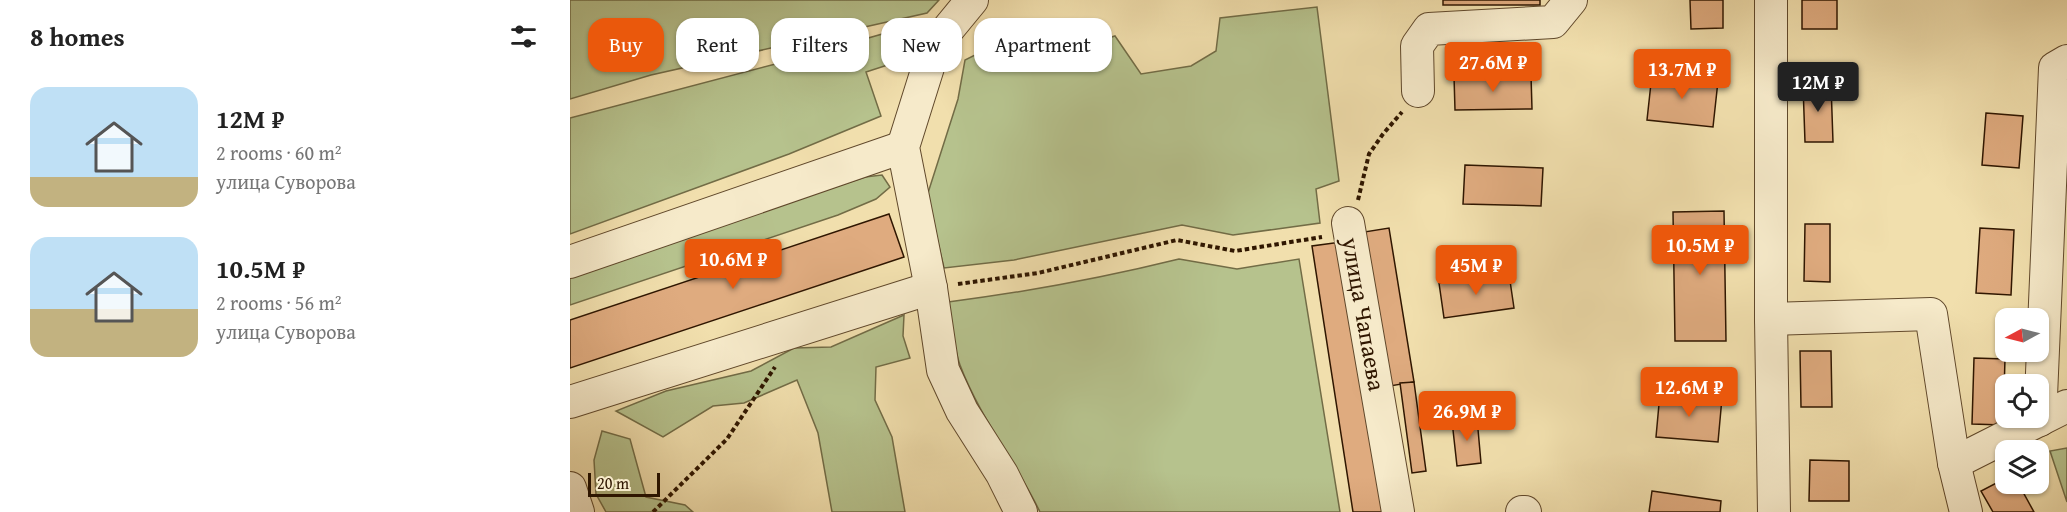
<!DOCTYPE html>
<meta charset="utf-8">
<style>
:root{--surface:#fff;--page:#f2f2f2;--text:#222;--muted:#767676;--accent:#ea580c}
body{margin:0;font-family:"Gentium Book Plus",serif;background:var(--page);color:var(--text);height:100vh;display:flex;flex-direction:column;font-size:22px;white-space:nowrap}
*{box-sizing:border-box;margin:0}
p{font-size:20px;color:var(--muted)}
.icon{flex:none;width:33px;height:33px;fill:none;stroke:currentColor;stroke-width:2;stroke-linecap:round;stroke-linejoin:round}
.map{position:relative;flex:1;overflow:hidden}
.drawer{display:flex;flex-direction:column;background:var(--surface);width:570px}
.drawer>*{flex:none}
.top-card{position:absolute;left:18px;top:18px;width:570px;height:54px;display:flex;gap:12px}
.needle{width:39px;rotate:263deg}
.tools{position:absolute;left:1425px;top:308px;display:grid;gap:12px}
.tools a{display:grid;place-items:center;width:54px;height:54px;border-radius:12px;background:var(--surface);box-shadow:0 2px 4px #0004;font-size:30px}
.scale{position:absolute;left:18px;bottom:15px;width:72px;box-sizing:border-box;padding-left:6px;border:3px solid #2f1600;border-top:0;font-size:16px;line-height:21px;white-space:nowrap;color:#2f1600;-webkit-text-stroke:4px #f6eaca;paint-order:stroke}
.price{position:absolute;translate:-50% -51px;padding:0 14px;border-radius:6px;background:var(--accent);color:#fff;font-size:20px;line-height:39px;filter:drop-shadow(0 2px 3px #0008)}
.price::after{content:'';position:absolute;left:50%;top:36px;width:18px;height:14px;margin-left:-9px;background:inherit;clip-path:polygon(0 0,100% 0,50% 100%)}
.price.selected{background:#222;color:#fff}
ul{padding:0;list-style:none}
li{display:flex;align-items:center;gap:18px;height:150px;padding:0 30px}
li span{display:grid;place-items:center;flex:none;width:168px;height:120px;border-radius:18px;color:#555}
li>.icon{margin-inline-start:auto}
span .icon{width:72px;height:72px;fill:#fffc;stroke-width:1}
li b{font-size:26px}
h2{display:flex;justify-content:space-between;align-items:center;height:72px;padding:0 30px;font-size:26px}
.tag{padding:0 21px;border-radius:18px;background:var(--surface);box-shadow:0 2px 4px #0004;font-size:21px;line-height:54px}
.tag.selected{background:var(--accent);color:#fff}
main{display:flex;flex:1;min-height:0}
.map>svg:first-child{display:block}
.green{fill:#b6c28d;stroke:#726c46;stroke-width:1.5}
.building{fill:#dfab7f;stroke:#2f1600;stroke-width:1.5}
.lines{fill:none;stroke-linecap:round;stroke-linejoin:round}
.minor-casing{stroke:#60482b;stroke-width:34}
.path{stroke:#2f1600;stroke-width:4;stroke-dasharray:4.5 3;stroke-linecap:butt}
.minor{stroke:#f6eaca;stroke-width:32}
.labels{text-anchor:middle;dominant-baseline:central;stroke-width:4.5;stroke-linejoin:round;paint-order:stroke}
.street-label{font-size:24px;fill:#2f1600;stroke:#f6eaca}
</style>
<main>
<section class="drawer">
<h2>8 homes<svg class="icon" aria-label="filters" viewBox="0 0 24 24"><path d="M4 7h16M4 17h16"/><circle cx="9" cy="7" r="2"/><circle cx="15" cy="17" r="2"/></svg></h2>
<ul>
<li><span style="background:linear-gradient(#bfe0f5 75%,#c2b280 0)"><svg class="icon" aria-label="home" viewBox="0 0 24 24"><path d="M3 11l9-7 9 7M6 9v11h12V9"/></svg></span><div><b>12M ₽</b><p>2 rooms · 60 m²</p><p>улица Суворова</p></div></li>
<li><span style="background:linear-gradient(#bfe0f5 60%,#c2b280 0)"><svg class="icon" aria-label="home" viewBox="0 0 24 24"><path d="M3 11l9-7 9 7M6 9v11h12V9"/></svg></span><div><b>10.5M ₽</b><p>2 rooms · 56 m²</p><p>улица Суворова</p></div></li>
</ul>
</section>
<div class="map">
<svg width="1497" height="512" viewBox="0 0 1497 512">
<rect width="100%" height="100%" fill="#f1dfad"/>
<filter id="stains"><feTurbulence type="fractalNoise" baseFrequency=".00333" numOctaves="4"/><feColorMatrix values="0 0 0 0 .2 0 0 0 0 .09 0 0 0 0 .02 0 0 0 .5 -.17"/></filter>
<radialGradient id="worn" r=".72"><stop offset=".6" stop-color="#630" stop-opacity="0"/><stop offset="1" stop-color="#630" stop-opacity=".3"/></radialGradient>
<!-- green -->
<g class="green">
<path d="M0,0H369L357,13L81,75L0,99Z"/>
<path d="M747,7L769,181L746,189L750,223L663,235L612,225L444,260L374,268L357,196L388,99L395,60L429,43L486,54L545,36L571,74L621,66L646,51L650,18Z"/>
<path d="M323,31L333,60L296,72L311,116L219,154L0,234V118L217,61Z"/>
<path d="M312,175L320,187L306,199L268,215L0,305V276L295,177Z"/>
<path d="M609,259L667,269L729,259L770,512H470C446,462 410,418 390,365C383,346 382,322 378,302C456,292 532,278 609,259Z"/>
<path d="M334,315L333,336L340,358L306,367L305,400L322,437L335,512H262L248,433L227,380L174,403L143,406L93,437L46,411L96,391L181,371L224,348L261,347Z"/>
<path d="M32,431L60,439L76,497L115,505L123,512H36L26,494L24,460Z"/>
<path d="M1497,448V502L1480,451Z"/>
</g>
<!-- building -->
<g class="building">
<rect x="873" y="0" width="97" height="5"/>
<path d="M1120,0H1153V28L1121,29Z"/>
<rect x="1232" y="0" width="35" height="29"/>
<path d="M1082,74L1148,81L1143,127L1077,120Z"/>
<path d="M961,75L962,109L885,110L884,76Z"/>
<path d="M1261,84L1263,142H1235L1233,85Z"/>
<path d="M1416,113L1453,116L1449,168L1412,165Z"/>
<path d="M895,165L973,168L971,206L893,204Z"/>
<path d="M1154,211L1156,341H1105L1103,212Z"/>
<path d="M319,214L334,257L0,368V320Z"/>
<path d="M1235,224H1260V282L1234,281Z"/>
<path d="M819,228L844,382L820,386L794,232Z"/>
<path d="M1410,228L1444,230L1441,295L1406,293Z"/>
<path d="M771,242L813,512H783L742,246Z"/>
<path d="M939,274L944,308L874,318L869,283Z"/>
<path d="M1230,351H1261L1262,407H1231Z"/>
<path d="M1404,358L1435,359L1433,425L1402,424Z"/>
<path d="M844,382L856,471L842,473L830,383Z"/>
<path d="M1090,393L1152,398L1148,442L1086,437Z"/>
<path d="M907,418L911,463L887,466L882,421Z"/>
<path d="M1240,460L1279,461V501H1239Z"/>
<path d="M1436,478V483H1448L1464,512H1423L1411,491Z"/>
<path d="M1082,491L1151,501L1150,512H1079Z"/>
</g>
<g class="lines">
<defs>
<g id="minor">
<path d="M402,0L365,45L333,147L361,288L373,370L392,411L432,474L451,512"/>
<path d="M1201,0V319L1204,512"/>
<path d="M848,91L847,46L859,29L983,22L1001,0"/>
<path d="M778,223L828,512"/>
<path d="M0,262L333,147"/>
<path d="M1201,319L1361,314L1384,463L1396,512"/>
<path d="M0,402L361,288"/>
<path d="M1470,420L1485,68L1497,61"/>
<path d="M1384,463L1497,406"/>
<path d="M0,488L8,512"/>
<path d="M952,512H955"/>
</g>
</defs>
<!-- minor casing -->
<use href="#minor" class="minor-casing"/>
<!-- path -->
<g class="path">
<path d="M788,200L799,154L813,134L832,112"/>
<path d="M388,284L468,273L607,240L665,251L752,237"/>
<path d="M83,512L157,439L205,367"/>
</g>
<!-- minor -->
<use href="#minor" class="minor"/>
</g>
<g class="labels">
<!-- street labels -->
<g class="street-label">
<text transform="translate(794 314) rotate(80)">улица Чапаева</text>
</g>
</g>
<rect width="100%" height="100%" filter="url(#stains)"/>
<rect width="100%" height="100%" fill="url(#worn)"/>
</svg>
<div class="tools">
<a><svg class="needle" viewBox="-14 -14 28 28"><path d="M0-13l5 13h-10z" fill="#e53935"/><path d="M0 13l5-13h-10z" fill="#767676"/></svg></a>
<a><svg class="icon" aria-label="locate" viewBox="0 0 24 24"><circle cx="12" cy="12" r="6"/><path d="M12 2v4M12 18v4M2 12h4M18 12h4"/></svg></a>
<a><svg class="icon" aria-label="layers" viewBox="0 0 24 24"><path d="M12 4l9 5-9 5-9-5zM3 14l9 5 9-5"/></svg></a>
</div>
<div class="scale">20 m</div>
<b class="price" style="left:923px;top:93px">27.6M ₽</b>
<b class="price" style="left:1112px;top:100px">13.7M ₽</b>
<b class="price selected" style="left:1248px;top:113px">12M ₽</b>
<b class="price" style="left:1130px;top:276px">10.5M ₽</b>
<b class="price" style="left:163px;top:290px">10.6M ₽</b>
<b class="price" style="left:906px;top:296px">45M ₽</b>
<b class="price" style="left:1119px;top:418px">12.6M ₽</b>
<b class="price" style="left:897px;top:442px">26.9M ₽</b>
<div class="top-card">
<a class="tag selected">Buy</a>
<a class="tag">Rent</a>
<a class="tag">Filters</a>
<a class="tag">New</a>
<a class="tag">Apartment</a>
</div>
</div>
</main>
